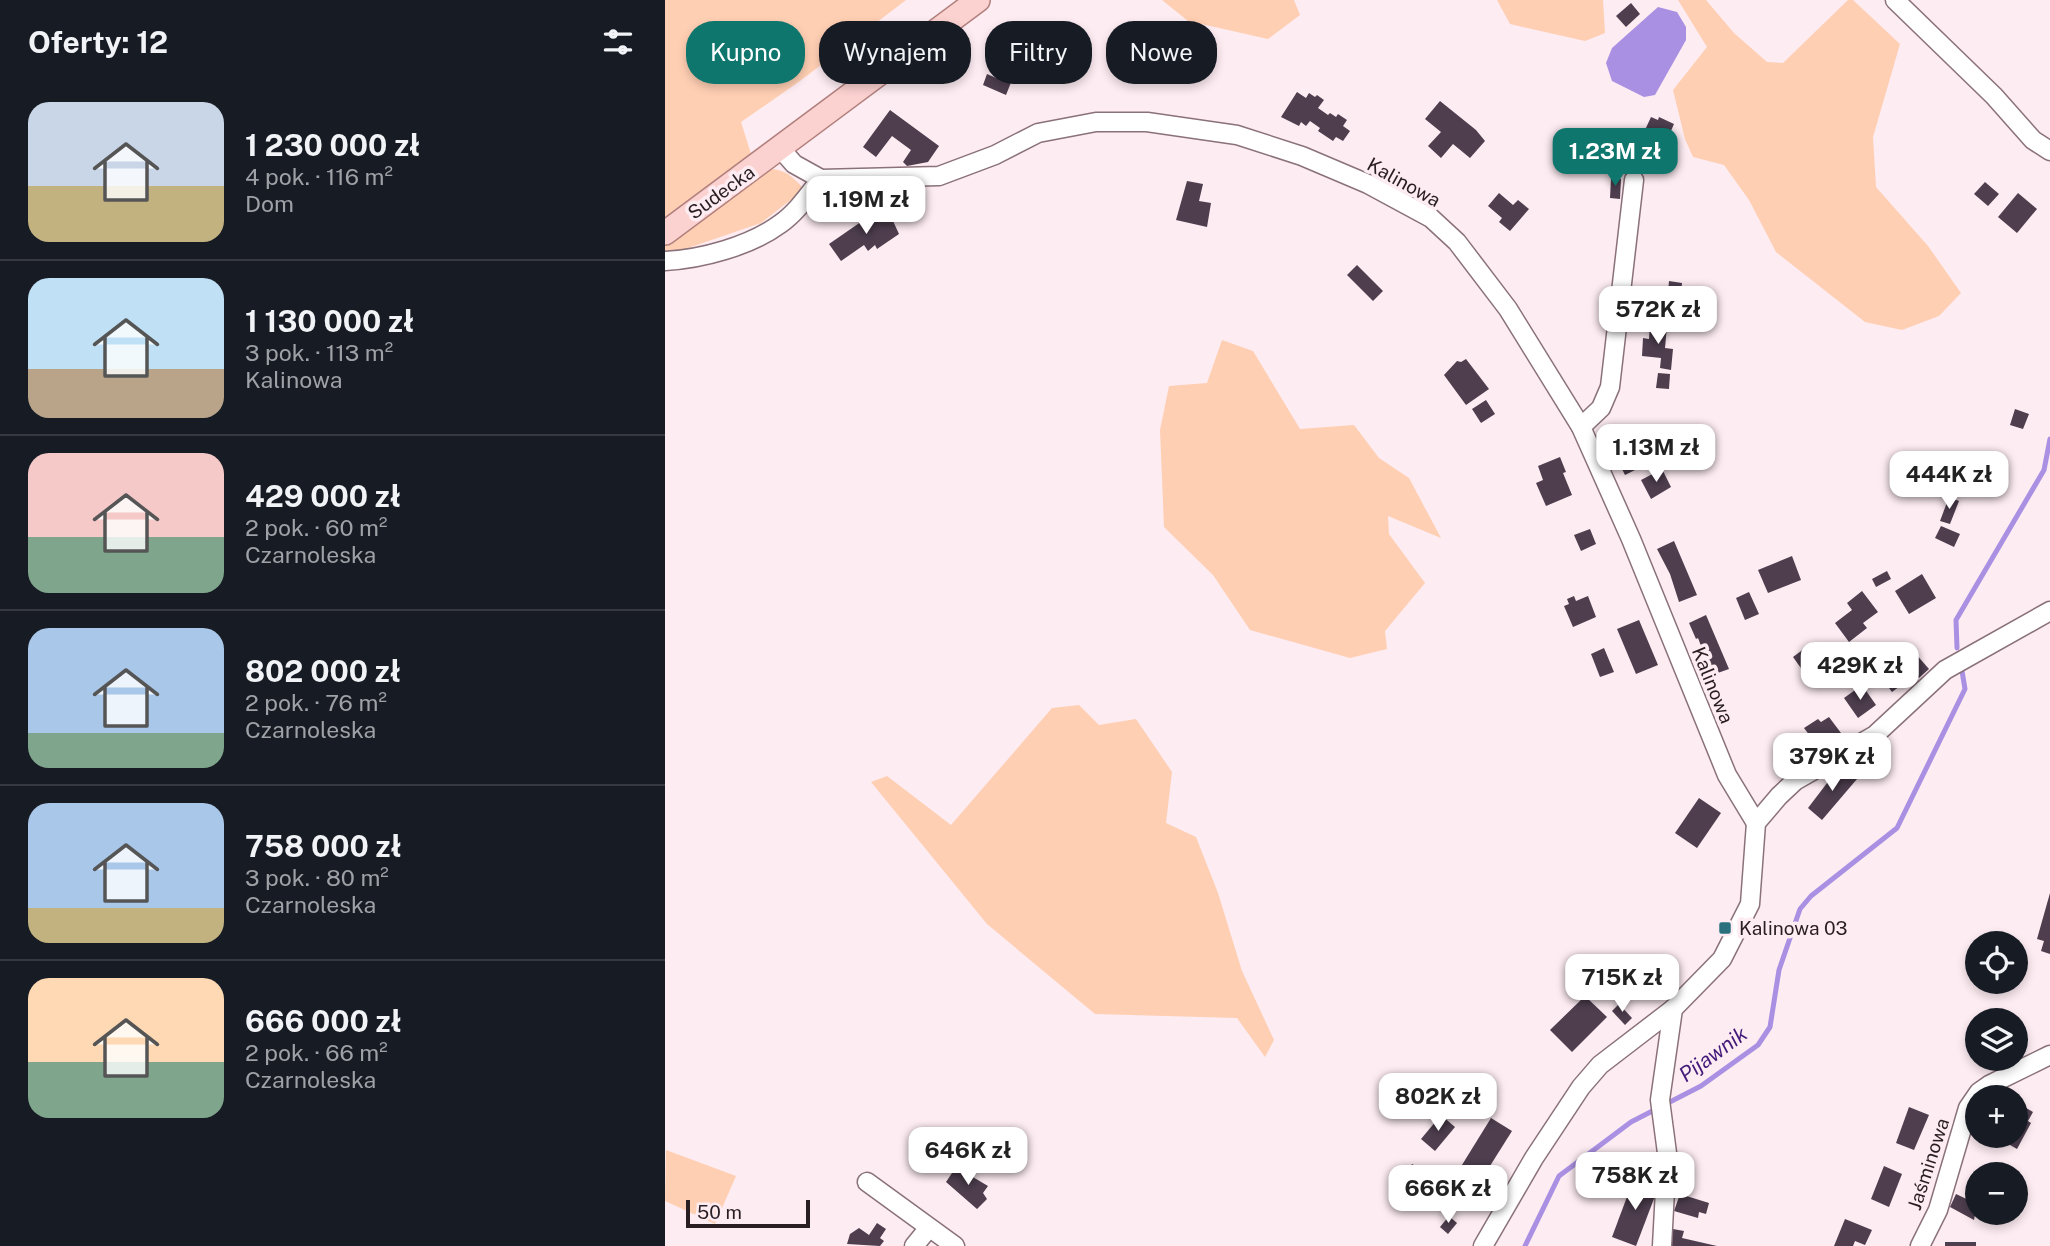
<!DOCTYPE html>
<html lang="pl">
<meta charset="utf-8">
<style>
:root{--surface:#171b24;--page:#242831;--text:#f1f3f6;--muted:#9ea1a6;--line:#363941;--accent:#0f766e}
body{margin:0;font-family:"Public Sans",sans-serif;background:var(--page);color:var(--text);height:100vh;display:flex;flex-direction:column;font-size:26px;white-space:nowrap}
*{box-sizing:border-box;margin:0}
p{font-size:23px;color:var(--muted)}
.icon{flex:none;width:38px;height:38px;fill:none;stroke:currentColor;stroke-width:2;stroke-linecap:round;stroke-linejoin:round}
.map{position:relative;flex:1;overflow:hidden}
.side{display:flex;flex-direction:column;background:var(--surface);width:665px}
.side>*{flex:none}
.top-card{position:absolute;left:21px;top:21px;width:665px;height:63px;display:flex;gap:14px}
.fabs{position:absolute;left:1300px;top:931px;display:grid;gap:14px}
.fabs a{display:grid;place-items:center;width:63px;height:63px;border-radius:50%;background:var(--surface);box-shadow:0 4px 10px #0003;font-size:35px}
.scale{position:absolute;left:21px;bottom:18px;width:124px;box-sizing:border-box;padding-left:7px;border:4px solid #291e22;border-top:0;font-size:19px;line-height:24px;white-space:nowrap;color:#291e22;-webkit-text-stroke:5px #fdecf2;paint-order:stroke}
.price{position:absolute;translate:-50% -60px;padding:0 16px;border-radius:14px;background:#fff;color:#222;font-size:23px;line-height:46px;filter:drop-shadow(0 2px 4px #0008)}
.price::after{content:'';position:absolute;left:50%;top:42px;width:21px;height:16px;margin-left:-10px;background:inherit;clip-path:polygon(0 0,100% 0,50% 100%)}
.price.selected{background:var(--accent);color:#fff}
ul{padding:0;list-style:none}
li{display:flex;align-items:center;gap:21px;height:175px;padding:0 28px}
li+li{border-top:2px solid var(--line)}
li span{display:grid;place-items:center;flex:none;width:196px;height:140px;border-radius:21px;color:#555}
li>.icon{margin-inline-start:auto}
span .icon{width:84px;height:84px;fill:#fffc;stroke-width:1}
li b{font-size:30px}
h2{display:flex;justify-content:space-between;align-items:center;height:84px;padding:0 28px;font-size:30px}
.tag{padding:0 24px;border-radius:28px;background:var(--surface);box-shadow:0 4px 10px #0003;font-size:24px;line-height:63px}
.tag.selected{background:var(--accent);color:#fff}
main{display:flex;flex:1;min-height:0}
.map>svg:first-child{display:block}
.green{fill:#ffcfb3}
.water{fill:#aa90e2}
.lines{fill:none;stroke-linecap:round;stroke-linejoin:round}
.stream{stroke:#aa90e2;stroke-width:5}
.building{fill:#4e3e4e}
.minor-casing{stroke:#8a717a;stroke-width:21}
.major-casing{stroke:#b1807e;stroke-width:26}
.minor{stroke:#fff;stroke-width:18}
.major{stroke:#fcd2d0;stroke-width:23}
.poi-dot{fill:#2a717e;stroke:#fdecf2;stroke-width:2.5}
.labels{text-anchor:middle;dominant-baseline:central;stroke-width:7;stroke-linejoin:round;paint-order:stroke}
.street-label{font-size:19px;fill:#291e22;stroke:#fdecf2}
.poi-label{font-size:19px;fill:#291e22;stroke:#fdecf2;text-anchor:start}
.water-label{font-size:21px;font-style:italic;fill:#431a79;stroke:#fdecf2}
</style>
<main>
<section class="side">
<h2>Oferty: 12<svg class="icon" aria-label="filters" viewBox="0 0 24 24"><path d="M4 7h16M4 17h16"/><circle cx="9" cy="7" r="2"/><circle cx="15" cy="17" r="2"/></svg></h2>
<ul>
<li><span style="background:linear-gradient(#c9d6e8 60%,#c2b280 0)"><svg class="icon" aria-label="home" viewBox="0 0 24 24"><path d="M3 11l9-7 9 7M6 9v11h12V9"/></svg></span><div><b>1 230 000 zł</b><p>4 pok. · 116 m²</p><p>Dom</p></div></li>
<li><span style="background:linear-gradient(#bfe0f5 65%,#b9a48a 0)"><svg class="icon" aria-label="home" viewBox="0 0 24 24"><path d="M3 11l9-7 9 7M6 9v11h12V9"/></svg></span><div><b>1 130 000 zł</b><p>3 pok. · 113 m²</p><p>Kalinowa</p></div></li>
<li><span style="background:linear-gradient(#f6c9c9 60%,#7fa58c 0)"><svg class="icon" aria-label="home" viewBox="0 0 24 24"><path d="M3 11l9-7 9 7M6 9v11h12V9"/></svg></span><div><b>429 000 zł</b><p>2 pok. · 60 m²</p><p>Czarnoleska</p></div></li>
<li><span style="background:linear-gradient(#a9c7e8 75%,#7fa58c 0)"><svg class="icon" aria-label="home" viewBox="0 0 24 24"><path d="M3 11l9-7 9 7M6 9v11h12V9"/></svg></span><div><b>802 000 zł</b><p>2 pok. · 76 m²</p><p>Czarnoleska</p></div></li>
<li><span style="background:linear-gradient(#a9c7e8 75%,#c2b280 0)"><svg class="icon" aria-label="home" viewBox="0 0 24 24"><path d="M3 11l9-7 9 7M6 9v11h12V9"/></svg></span><div><b>758 000 zł</b><p>3 pok. · 80 m²</p><p>Czarnoleska</p></div></li>
<li><span style="background:linear-gradient(#ffd9b3 60%,#7fa58c 0)"><svg class="icon" aria-label="home" viewBox="0 0 24 24"><path d="M3 11l9-7 9 7M6 9v11h12V9"/></svg></span><div><b>666 000 zł</b><p>2 pok. · 66 m²</p><p>Czarnoleska</p></div></li>
</ul>
</section>
<div class="map">
<svg width="1385" height="1246" viewBox="0 0 1385 1246">
<rect width="100%" height="100%" fill="#fdecf2"/>
<!-- green -->
<g class="green">
<path d="M0,0H241L135,81L76,122L86,154L0,217Z"/>
<path d="M497,0H629L635,15L603,39L523,21Z"/>
<path d="M832,0H938L940,33L920,41L845,24Z"/>
<path d="M1013,0H1041L1069,33L1102,62L1118,63L1183,0H1188L1235,44L1208,137L1211,187L1263,246L1296,293L1274,316L1237,330L1200,322L1111,252L1084,200L1059,165L1028,157L1020,139L1008,90L1042,47Z"/>
<path d="M106,169C120,170 127,176 137,187L136,192L96,223L0,256V243L96,172Z"/>
<path d="M557,340L588,351L635,429L689,425L714,458L744,478L776,538L723,516L724,534L760,583L720,631L722,649L685,658L585,630L548,575L499,527L495,430L504,386L542,383Z"/>
<path d="M414,705L434,725L471,719L507,772L501,823L531,837L553,893L577,971L609,1040L600,1057L572,1018L430,1014L322,924L206,782L222,776L286,825L387,708Z"/>
<path d="M1,1150L71,1176L50,1224L0,1201Z"/>
</g>
<!-- water -->
<path class="water" d="M993,7L1012,12L1021,27V40L990,95L979,97L947,81L941,63L947,48Z"/>
<g class="lines">
<!-- stream -->
<g class="stream">
<path d="M1292,648L1291,620L1379,470L1385,439"/>
<path d="M860,1246L894,1176L966,1122L1036,1086L1093,1045L1105,1027L1114,970L1135,909L1146,896L1232,828L1300,689L1297,671"/>
</g>
</g>
<!-- building -->
<g class="building">
<path d="M966,3L975,14L961,27L951,16Z"/>
<path d="M340,71L349,75L341,95L318,85L322,74L336,80Z"/>
<path d="M632,92L641,98L644,93L650,97L652,95L659,100L653,108L663,115L665,113L671,117L673,114L682,120L678,126L685,131L678,141L671,137L668,141L653,131L655,128L645,121L641,126L636,122L634,126L616,117Z"/>
<path d="M775,101L811,130L820,141L805,158L788,144L776,158L763,146L776,132L760,119Z"/>
<path d="M225,110L274,146L263,162L242,166L238,162L246,150L227,136L211,157L198,147Z"/>
<path d="M986,117L993,120L994,117L1009,124L1002,140L980,130Z"/>
<path d="M946,178L956,179L955,199L945,198Z"/>
<path d="M522,181L538,184L534,201L546,203L542,227L511,220Z"/>
<path d="M1320,182L1334,194L1323,206L1309,194Z"/>
<path d="M834,193L848,205L853,200L864,209L845,231L834,222L837,218L823,206Z"/>
<path d="M1353,193L1372,209L1352,233L1333,217Z"/>
<path d="M223,210L234,234L212,249L210,245L203,251L199,245L176,261L164,244L203,217L206,222Z"/>
<path d="M692,265L718,291L708,301L682,275Z"/>
<path d="M1004,281L1017,283L1014,315L1001,314Z"/>
<path d="M985,324L1002,326L1000,348L1008,349L1006,370L995,368L996,358L977,356L978,338L984,339Z"/>
<path d="M801,359L824,389L801,405L779,375L792,361L796,362Z"/>
<path d="M993,373L1005,374L1004,389L991,388Z"/>
<path d="M821,400L830,414L816,423L807,409Z"/>
<path d="M1350,409L1364,414L1358,429L1345,425Z"/>
<path d="M978,425L991,448L974,457L978,466L960,475L956,467L966,462L953,438Z"/>
<path d="M895,457L901,472L898,473L907,495L881,506L871,483L878,480L873,466Z"/>
<path d="M997,469L1006,487L986,499L976,480Z"/>
<path d="M1284,497L1294,501L1285,524L1275,521Z"/>
<path d="M1276,526L1295,534L1289,547L1270,538Z"/>
<path d="M925,529L931,544L916,551L909,535Z"/>
<path d="M1009,541L1032,595L1014,602L1005,574L992,549Z"/>
<path d="M1127,556L1136,580L1103,593L1093,570Z"/>
<path d="M1222,571L1226,579L1211,587L1207,579Z"/>
<path d="M1257,574L1271,598L1244,614L1230,591Z"/>
<path d="M1197,591L1213,612L1198,623L1202,628L1184,642L1170,623L1187,610L1182,603Z"/>
<path d="M1084,592L1094,614L1080,620L1071,598Z"/>
<path d="M909,596L911,601L923,596L931,617L908,627L899,606L904,604L902,599Z"/>
<path d="M1041,615L1064,669L1047,675L1033,638L1031,639L1024,623Z"/>
<path d="M974,620L993,665L971,674L952,629Z"/>
<path d="M1148,642L1158,655L1162,652L1168,659L1143,678L1128,657Z"/>
<path d="M939,648L949,672L935,677L926,654Z"/>
<path d="M1250,653L1264,669L1254,678L1240,661Z"/>
<path d="M1232,659L1246,678L1227,692L1213,673Z"/>
<path d="M1197,685L1211,705L1193,718L1179,698Z"/>
<path d="M1164,717L1176,733L1154,748L1139,728L1153,719L1156,722Z"/>
<path d="M1175,766L1192,779L1157,820L1143,808Z"/>
<path d="M1034,798L1056,813L1032,848L1010,833Z"/>
<path d="M1385,893V954L1376,951L1379,941L1372,939Z"/>
<path d="M920,996L942,1017L907,1052L885,1030Z"/>
<path d="M954,1004L967,1018L960,1025L947,1011Z"/>
<path d="M1351,1102L1368,1112L1363,1121L1366,1123L1352,1149L1338,1141L1341,1136H1351Z"/>
<path d="M1244,1107L1264,1115L1249,1150L1231,1143Z"/>
<path d="M776,1115L790,1127L770,1151L756,1139Z"/>
<path d="M826,1118L847,1131L813,1185L792,1173Z"/>
<path d="M747,1164L780,1184L768,1204L736,1183Z"/>
<path d="M1219,1166L1237,1174L1224,1207L1206,1199Z"/>
<path d="M291,1167L323,1186L318,1193L322,1199L312,1209L281,1182Z"/>
<path d="M969,1178L993,1188L971,1246L947,1237Z"/>
<path d="M1015,1194L1044,1203L1041,1214L1034,1212L1033,1218L1009,1211Z"/>
<path d="M1291,1194L1312,1204L1309,1220L1285,1207Z"/>
<path d="M784,1216L792,1223L783,1234L775,1227Z"/>
<path d="M1180,1219L1207,1230L1200,1245L1190,1241L1188,1246H1169Z"/>
<path d="M212,1223L221,1229L215,1238L219,1241L215,1246L182,1244L185,1234L194,1228L204,1235Z"/>
<path d="M1008,1229L1019,1231L1017,1238L1052,1246H1005Z"/>
<rect x="1280" y="1242" width="31" height="4"/>
</g>
<g class="lines">
<defs>
<g id="minor">
<path d="M1230,0L1329,96L1368,140L1385,151"/>
<path d="M115,148L129,164L156,179L274,176L330,155L373,133L431,122H482L572,135L637,156L703,184L766,218L792,242L843,309L916,427L966,539L1062,775L1091,823"/>
<path d="M0,261C37,259 85,246 115,224C132,212 144,194 156,179"/>
<path d="M916,427L936,408L945,387L969,180"/>
<path d="M202,1182L290,1246"/>
<path d="M249,1246L263,1229"/>
<path d="M818,1246L869,1158L916,1087L935,1065L1008,1009L1057,959L1085,904L1091,823L1114,796L1130,781L1210,735L1280,670L1385,611"/>
<path d="M997,1246L1002,1153L995,1100L1008,1009"/>
<path d="M1255,1246L1273,1210L1303,1108L1314,1092L1324,1085L1385,1055"/>
</g>
<path id="major" d="M0,233L313,0"/>
</defs>
<!-- minor casing -->
<use href="#minor" class="minor-casing"/>
<!-- major casing -->
<use href="#major" class="major-casing"/>
<!-- minor -->
<use href="#minor" class="minor"/>
<!-- major -->
<use href="#major" class="major"/>
</g>
<!-- markers -->
<rect class="poi-dot" x="1053" y="921" width="14" height="14" rx="3.5"/>
<g class="labels">
<!-- street labels -->
<g class="street-label">
<text transform="translate(739 182) rotate(29)">Kalinowa</text>
<text transform="translate(56 192) rotate(-36)">Sudecka</text>
<text transform="translate(1048 685) rotate(68)">Kalinowa</text>
<text transform="translate(1263 1164) rotate(-72)">Jaśminowa</text>
</g>
<!-- poi labels -->
<g class="poi-label">
<text x="1074" y="928">Kalinowa 03</text>
</g>
<!-- water labels -->
<g class="water-label">
<text transform="translate(1048 1054) rotate(-36)">Pijawnik</text>
</g>
</g>
</svg>
<div class="fabs">
<a><svg class="icon" aria-label="locate" viewBox="0 0 24 24"><circle cx="12" cy="12" r="6"/><path d="M12 2v4M12 18v4M2 12h4M18 12h4"/></svg></a>
<a><svg class="icon" aria-label="layers" viewBox="0 0 24 24"><path d="M12 4l9 5-9 5-9-5zM3 14l9 5 9-5"/></svg></a>
<a>+</a>
<a>−</a>
</div>
<div class="scale">50 m</div>
<b class="price selected" style="left:950px;top:188px">1.23M zł</b>
<b class="price" style="left:201px;top:236px">1.19M zł</b>
<b class="price" style="left:993px;top:346px">572K zł</b>
<b class="price" style="left:991px;top:484px">1.13M zł</b>
<b class="price" style="left:1284px;top:511px">444K zł</b>
<b class="price" style="left:1195px;top:702px">429K zł</b>
<b class="price" style="left:1167px;top:793px">379K zł</b>
<b class="price" style="left:957px;top:1014px">715K zł</b>
<b class="price" style="left:773px;top:1133px">802K zł</b>
<b class="price" style="left:303px;top:1187px">646K zł</b>
<b class="price" style="left:970px;top:1212px">758K zł</b>
<b class="price" style="left:783px;top:1225px">666K zł</b>
<div class="top-card">
<a class="tag selected">Kupno</a>
<a class="tag">Wynajem</a>
<a class="tag">Filtry</a>
<a class="tag">Nowe</a>
</div>
</div>
</main>
